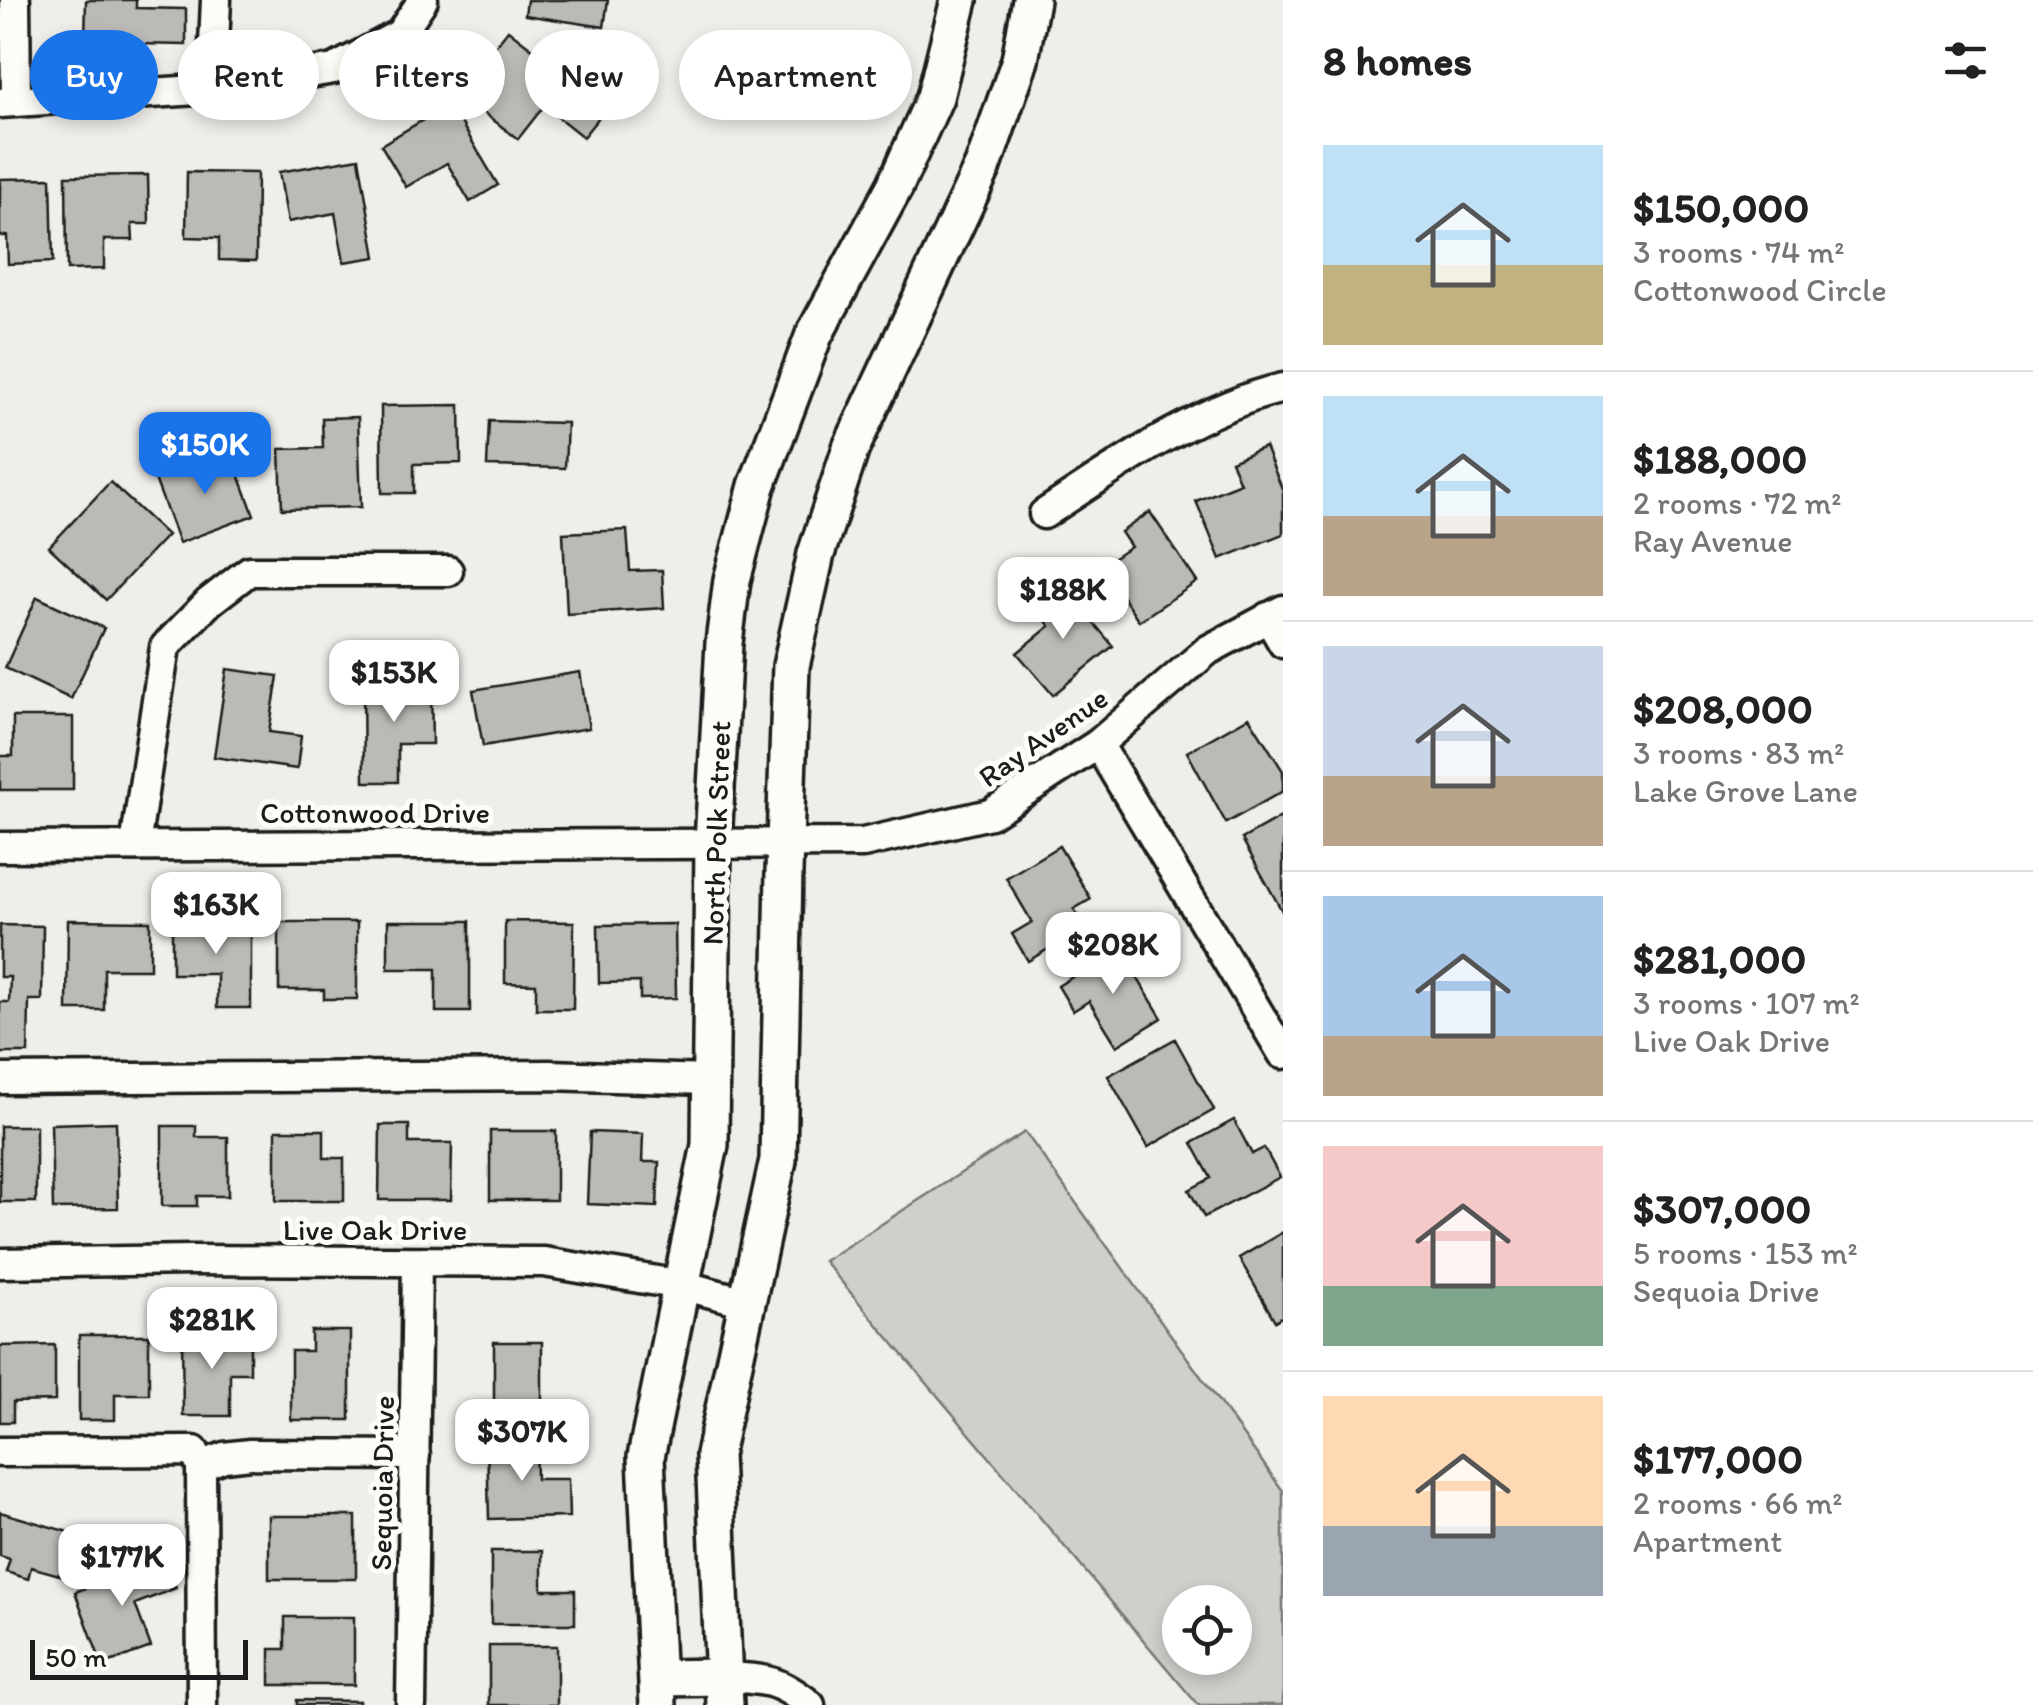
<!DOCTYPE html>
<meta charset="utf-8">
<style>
:root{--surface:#fff;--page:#f2f2f2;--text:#222;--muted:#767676;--line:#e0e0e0;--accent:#1a73e8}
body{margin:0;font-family:Itim,sans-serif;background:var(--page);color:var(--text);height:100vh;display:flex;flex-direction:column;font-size:38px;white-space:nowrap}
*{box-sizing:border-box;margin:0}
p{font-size:32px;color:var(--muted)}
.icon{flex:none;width:55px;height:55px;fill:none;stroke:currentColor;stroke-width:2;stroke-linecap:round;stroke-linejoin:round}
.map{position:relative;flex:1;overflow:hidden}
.drawer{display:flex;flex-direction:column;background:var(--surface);width:750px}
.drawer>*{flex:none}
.banner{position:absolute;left:30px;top:30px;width:950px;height:90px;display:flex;gap:20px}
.fabs{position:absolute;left:1162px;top:1585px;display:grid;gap:20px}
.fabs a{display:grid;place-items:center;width:90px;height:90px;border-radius:50%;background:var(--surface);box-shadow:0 5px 15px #0003;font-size:50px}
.scale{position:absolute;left:30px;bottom:25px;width:218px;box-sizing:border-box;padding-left:10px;border:5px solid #1c1c1c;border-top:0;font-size:28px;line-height:35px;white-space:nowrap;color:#1c1c1c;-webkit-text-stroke:8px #fdfcf7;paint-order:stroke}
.price{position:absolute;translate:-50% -85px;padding:0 22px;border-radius:20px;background:#fff;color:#222;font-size:32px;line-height:65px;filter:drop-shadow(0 2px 5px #0008)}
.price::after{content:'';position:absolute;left:50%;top:60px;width:30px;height:22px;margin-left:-15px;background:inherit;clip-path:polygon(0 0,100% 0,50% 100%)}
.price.current{background:var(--accent);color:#fff}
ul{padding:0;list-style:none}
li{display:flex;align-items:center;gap:30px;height:250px;padding:0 40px}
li+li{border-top:2px solid var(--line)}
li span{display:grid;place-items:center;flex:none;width:280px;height:200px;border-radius:0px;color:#555}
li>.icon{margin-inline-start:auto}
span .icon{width:120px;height:120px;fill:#fffc;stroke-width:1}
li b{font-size:42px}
h2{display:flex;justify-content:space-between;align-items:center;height:120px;padding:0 40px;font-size:42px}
.tag{padding:0 35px;border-radius:45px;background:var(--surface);box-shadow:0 5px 15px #0003;font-size:35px;line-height:90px}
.tag.current{background:var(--accent);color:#fff}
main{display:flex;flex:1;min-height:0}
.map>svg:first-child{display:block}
.green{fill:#d0cfcc;stroke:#767674;stroke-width:2.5;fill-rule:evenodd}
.building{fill:#bbbab6;stroke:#1c1c1c;stroke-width:2.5}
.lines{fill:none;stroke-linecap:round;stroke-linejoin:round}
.minor-casing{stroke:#1c1c1c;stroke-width:35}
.major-casing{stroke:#1c1c1c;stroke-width:42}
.minor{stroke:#fdfcf7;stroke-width:28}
.major{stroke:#fdfcf7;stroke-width:35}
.labels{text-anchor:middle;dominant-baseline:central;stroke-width:10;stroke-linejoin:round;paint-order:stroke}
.street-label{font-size:30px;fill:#1c1c1c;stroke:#fdfcf7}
</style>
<main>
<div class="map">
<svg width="1283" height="1705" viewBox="0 0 1283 1705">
<rect width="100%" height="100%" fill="#f0eeea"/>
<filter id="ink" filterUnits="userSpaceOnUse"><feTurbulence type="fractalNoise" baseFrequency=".01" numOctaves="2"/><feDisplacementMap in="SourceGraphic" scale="20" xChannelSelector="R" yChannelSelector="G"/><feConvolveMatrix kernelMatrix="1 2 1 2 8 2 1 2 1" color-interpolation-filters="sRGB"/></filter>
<g filter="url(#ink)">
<!-- green -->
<path class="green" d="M1025,1132L1283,1491V1705H1198L824,1261ZM1180,1602H1235V1658H1180Z"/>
<!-- building -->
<g class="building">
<path d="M86,0H136V8L186,9V45L85,43Z"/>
<path d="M527,0H608L604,27L525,15Z"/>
<path d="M508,30L607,107L583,137L544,106L518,139L458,93Z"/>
<path d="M450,104L498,185L470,202L447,163L406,187L381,145Z"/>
<path d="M359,158L376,257L344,262L335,213L288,222L279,172Z"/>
<path d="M187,172L257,173L256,261L219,260V238L186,237Z"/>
<path d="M148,175L149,224H132L133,240H104V269L67,270L66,176Z"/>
<path d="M51,178L53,262L8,264L7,236H0V179Z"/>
<path d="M460,405L461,463L414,464V493H382L381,406Z"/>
<path d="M358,417L361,507L282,509L280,449L323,448L322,418Z"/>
<path d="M489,421L567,423L565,468L487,466Z"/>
<path d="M1265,447L1283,491V534L1220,559L1196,501L1240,483L1231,461Z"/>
<path d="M230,450L254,515L179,543L155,479Z"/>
<path d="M110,482L167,535L106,600L49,547Z"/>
<path d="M1150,512L1197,582L1139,621L1102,566L1131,547L1121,532Z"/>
<path d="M627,530L630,571L662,570L664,608L567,614L563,533Z"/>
<path d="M1061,584L1113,646L1053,695L1017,653L1050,626L1034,606Z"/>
<path d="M37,597L104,628L71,699L5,668Z"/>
<path d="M227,669L278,676L269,732L301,736L297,769L214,757Z"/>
<path d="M580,672L589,728L483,746L473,690Z"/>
<path d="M431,681L432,744H398V782H364L363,682Z"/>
<path d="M13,717H73V790H0V756H13Z"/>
<path d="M1249,717L1283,771V791L1226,823L1187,752Z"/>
<path d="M1283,816V910L1282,911L1242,839Z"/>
<path d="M1059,846L1091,899L1074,909L1085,927L1028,961L1012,934L1032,922L1006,878Z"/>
<path d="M68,920L150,921V969H104V1010H67Z"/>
<path d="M388,921H470V1012H436V969H388Z"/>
<path d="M505,921L574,922L573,1009H536V984L505,983Z"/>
<path d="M172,922H251V1008H217V974H172Z"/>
<path d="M279,922H357V999H324V990H279Z"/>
<path d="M675,924L676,998L640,999V982L599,983L598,925Z"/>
<path d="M0,925L43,926L42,1000H29L28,1053H0V1002H9L10,977H0Z"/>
<path d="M1119,948L1162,1018L1117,1046L1089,1001L1073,1011L1058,986Z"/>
<path d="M1175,1039L1214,1110L1148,1147L1108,1076Z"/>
<path d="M1234,1120L1252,1154L1264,1148L1280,1177L1204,1217L1189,1190L1211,1178L1192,1143Z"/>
<path d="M116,1122L118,1208L53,1209L51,1124Z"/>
<path d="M380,1125H409V1143H452L451,1200H379Z"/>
<rect x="0" y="1126" width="36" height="76"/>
<path d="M162,1126H196V1137H228V1196H197V1206H162Z"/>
<path d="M276,1130H324V1158H344V1201H276Z"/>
<rect x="490" y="1131" width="66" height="69"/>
<path d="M590,1132L643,1134L642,1162H659L657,1207L587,1204Z"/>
<path d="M1283,1232V1316L1275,1321L1239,1258Z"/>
<path d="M311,1331H350V1420H291V1351H311Z"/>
<path d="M250,1334V1373H230V1416H183L182,1335Z"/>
<path d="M79,1335H149V1394H115V1420H79Z"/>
<rect x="494" y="1342" width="48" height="70"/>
<path d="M55,1345V1401L13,1402V1422H0V1346Z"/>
<path d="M487,1440H535L536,1479H568L569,1517L489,1519Z"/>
<path d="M0,1512L89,1538L77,1580L31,1567L28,1579L6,1572L10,1559L0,1556Z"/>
<rect x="269" y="1516" width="87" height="63"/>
<path d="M491,1551H542V1590H575V1624H491Z"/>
<path d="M165,1558L176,1588L135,1604L151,1647L102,1665L75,1592Z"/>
<path d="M285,1617H354V1685H270V1649H285Z"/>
<rect x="489" y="1646" width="68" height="59"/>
<path d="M297,1700L359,1701V1705H297Z"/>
</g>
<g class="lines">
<defs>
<g id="minor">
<path d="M15,0L16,101"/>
<path d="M212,89L216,0"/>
<path d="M0,103L212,89L334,69L400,34L423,0"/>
<path d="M1044,514C1115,467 1200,407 1283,388"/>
<path d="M1268,617L1283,643"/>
<path d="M1098,744L1283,1054"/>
<path d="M135,846L165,647L209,602L249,571H448"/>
<path d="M0,847L863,843L990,814L1098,744L1208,650L1283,610"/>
<path d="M0,1079L549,1075L709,1080"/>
<path d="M0,1263L192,1260L544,1262L681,1285L746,1302"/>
<path d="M0,1452L194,1451L201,1466L202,1705"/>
<path d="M201,1466L224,1457L250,1454L415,1455"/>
<path d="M724,1677C765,1679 778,1679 810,1705"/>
<path d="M411,1705L417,1262"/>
</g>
<g id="major">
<path d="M658,1678L724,1677"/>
<path d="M658,1705L646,1457L710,1145L713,843L724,643L732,580L757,486L814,335L895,186L935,97L959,0"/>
<path d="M725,1705L714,1455L778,1160L784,872L791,666L816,554L851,448L983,166L1020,60L1031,0"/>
</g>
</defs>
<!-- minor casing -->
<use href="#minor" class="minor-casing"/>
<!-- major casing -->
<use href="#major" class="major-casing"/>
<!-- minor -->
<use href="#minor" class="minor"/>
<!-- major -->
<use href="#major" class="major"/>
</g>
</g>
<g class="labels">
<!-- street labels -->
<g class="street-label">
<text transform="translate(1043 737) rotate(-35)">Ray Avenue</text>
<text x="375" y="812">Cottonwood Drive</text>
<text transform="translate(716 833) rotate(-88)">North Polk Street</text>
<text x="375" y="1229">Live Oak Drive</text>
<text transform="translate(382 1483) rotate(-89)">Sequoia Drive</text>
</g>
</g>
</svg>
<div class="fabs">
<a><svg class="icon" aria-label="locate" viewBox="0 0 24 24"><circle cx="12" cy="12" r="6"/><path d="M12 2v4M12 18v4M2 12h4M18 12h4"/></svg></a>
</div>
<div class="scale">50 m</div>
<b class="price current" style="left:205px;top:497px">$150K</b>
<b class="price" style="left:1063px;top:642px">$188K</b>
<b class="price" style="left:394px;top:725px">$153K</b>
<b class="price" style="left:216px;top:957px">$163K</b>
<b class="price" style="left:1113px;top:997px">$208K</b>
<b class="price" style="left:212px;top:1372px">$281K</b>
<b class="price" style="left:522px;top:1484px">$307K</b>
<b class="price" style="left:122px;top:1609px">$177K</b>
<div class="banner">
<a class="tag current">Buy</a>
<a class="tag">Rent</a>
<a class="tag">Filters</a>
<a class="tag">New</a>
<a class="tag">Apartment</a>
</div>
</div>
<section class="drawer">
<h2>8 homes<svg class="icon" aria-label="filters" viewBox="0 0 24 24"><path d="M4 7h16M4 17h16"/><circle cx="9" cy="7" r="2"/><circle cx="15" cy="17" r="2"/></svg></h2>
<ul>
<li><span style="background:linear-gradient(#bfe0f5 60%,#c2b280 0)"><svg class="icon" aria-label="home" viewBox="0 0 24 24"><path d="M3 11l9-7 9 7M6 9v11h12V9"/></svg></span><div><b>$150,000</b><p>3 rooms · 74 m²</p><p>Cottonwood Circle</p></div></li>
<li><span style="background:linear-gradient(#bfe0f5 60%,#b9a48a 0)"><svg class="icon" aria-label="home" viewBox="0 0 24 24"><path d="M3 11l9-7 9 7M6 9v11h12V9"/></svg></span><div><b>$188,000</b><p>2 rooms · 72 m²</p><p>Ray Avenue</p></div></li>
<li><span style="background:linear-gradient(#c9d6e8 65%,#b9a48a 0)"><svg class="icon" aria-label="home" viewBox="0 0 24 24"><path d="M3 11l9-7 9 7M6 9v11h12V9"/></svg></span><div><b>$208,000</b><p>3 rooms · 83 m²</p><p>Lake Grove Lane</p></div></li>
<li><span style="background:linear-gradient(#a9c7e8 70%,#b9a48a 0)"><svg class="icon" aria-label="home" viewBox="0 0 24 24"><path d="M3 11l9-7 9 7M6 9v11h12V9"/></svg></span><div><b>$281,000</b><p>3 rooms · 107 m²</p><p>Live Oak Drive</p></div></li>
<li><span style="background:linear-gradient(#f6c9c9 70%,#7fa58c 0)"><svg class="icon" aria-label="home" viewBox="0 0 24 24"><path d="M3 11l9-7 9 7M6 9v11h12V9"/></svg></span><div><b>$307,000</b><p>5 rooms · 153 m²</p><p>Sequoia Drive</p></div></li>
<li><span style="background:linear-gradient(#ffd9b3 65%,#9aa5b1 0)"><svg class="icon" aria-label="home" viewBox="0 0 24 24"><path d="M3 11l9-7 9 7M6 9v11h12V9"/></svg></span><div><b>$177,000</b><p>2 rooms · 66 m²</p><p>Apartment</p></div></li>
</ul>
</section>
</main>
